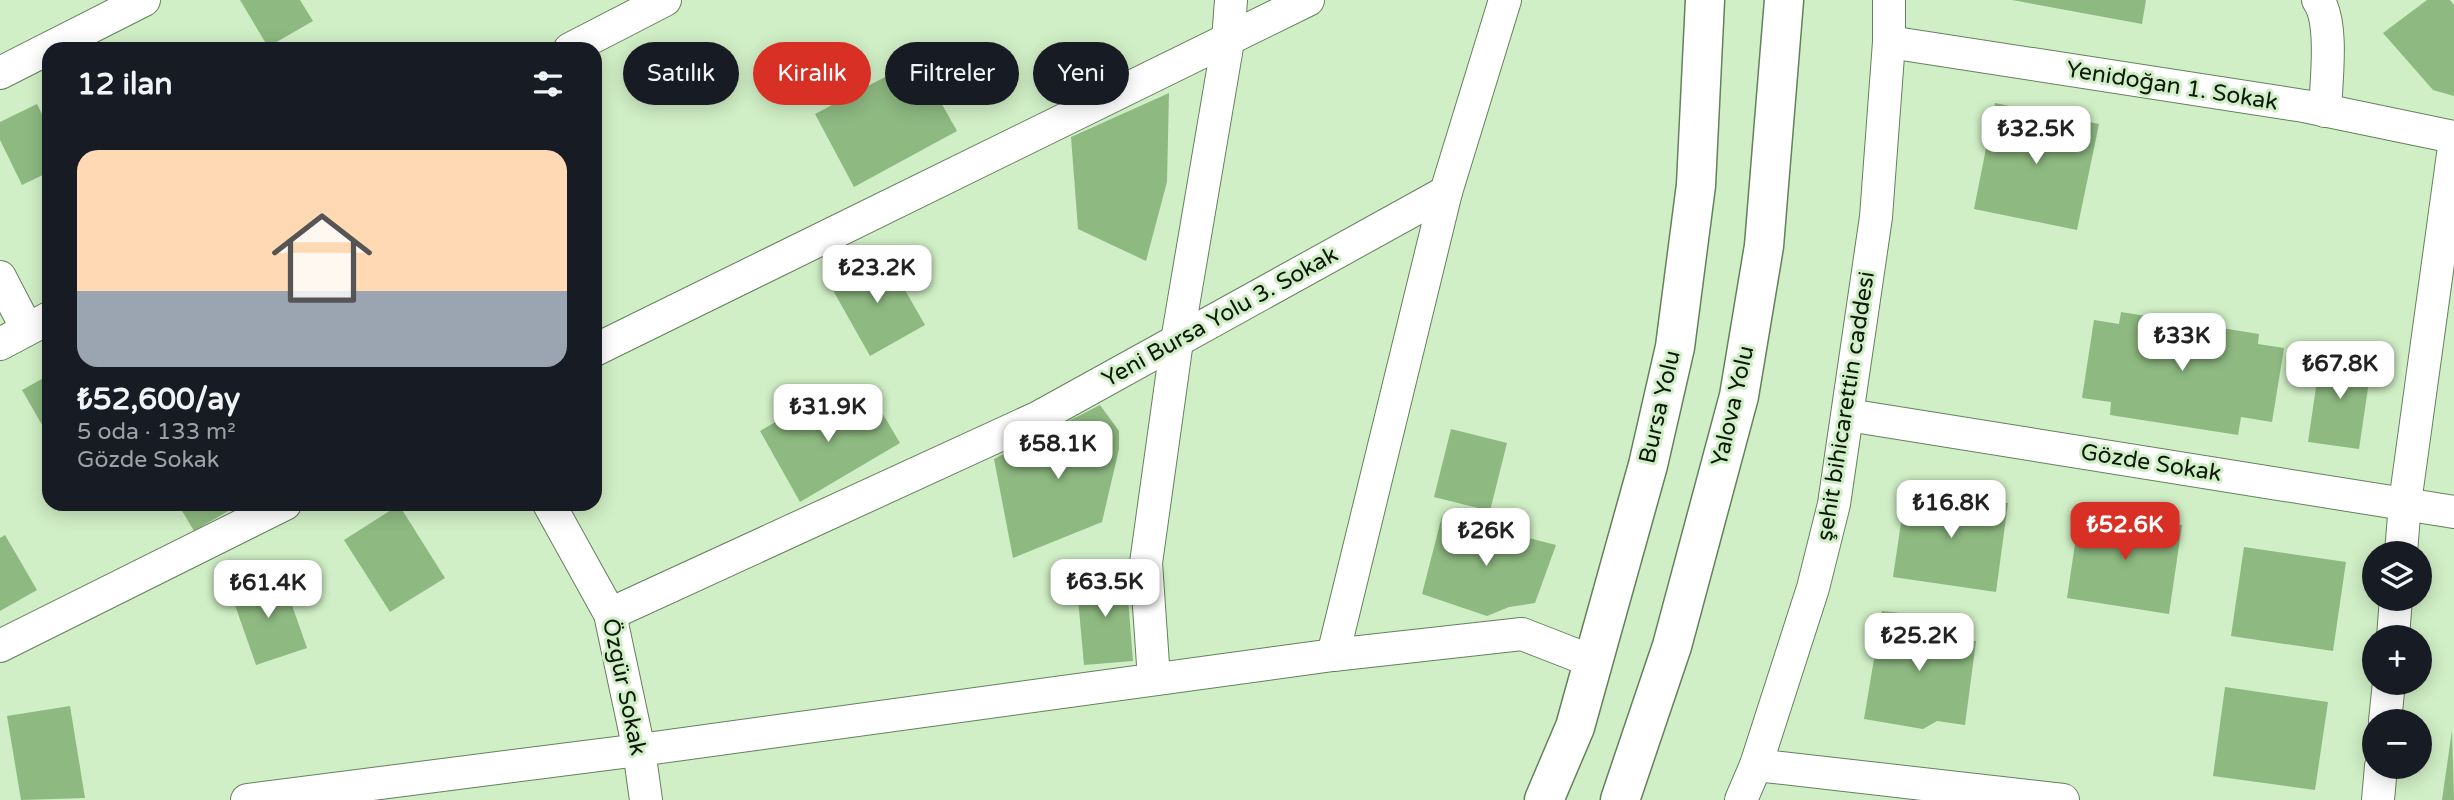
<!DOCTYPE html>
<html lang="tr">
<meta charset="utf-8">
<style>
:root{--surface:#171b24;--page:#242831;--text:#f1f3f6;--muted:#9ea1a6;--accent:#d93025}
body{margin:0;font-family:"Varela Round",sans-serif;background:var(--page);color:var(--text);height:100vh;display:flex;flex-direction:column;font-size:26px;white-space:nowrap}
*{box-sizing:border-box;margin:0}
p{font-size:23px;color:var(--muted)}
.icon{flex:none;width:38px;height:38px;fill:none;stroke:currentColor;stroke-width:2;stroke-linecap:round;stroke-linejoin:round}
.map{position:relative;flex:1;overflow:hidden}
.drawer{position:absolute;left:42px;top:42px;width:560px;height:469px;display:flex;flex-direction:column;background:var(--surface);border-radius:21px;box-shadow:0 4px 18px #0003}
.drawer>*{flex:none}
.banner{position:absolute;left:623px;top:42px;width:665px;height:63px;display:flex;gap:14px}
.tools{position:absolute;left:2362px;top:541px;display:grid;gap:14px}
.tools a{display:grid;place-items:center;width:70px;height:70px;border-radius:50%;background:var(--surface);box-shadow:0 4px 18px #0003;font-size:35px}
.price{position:absolute;translate:-50% -60px;padding:0 16px;border-radius:14px;background:#fff;color:#222;font-size:23px;line-height:46px;filter:drop-shadow(0 2px 4px #0008)}
.price::after{content:'';position:absolute;left:50%;top:42px;width:21px;height:16px;margin-left:-10px;background:inherit;clip-path:polygon(0 0,100% 0,50% 100%)}
.price.active{background:var(--accent);color:#fff}
ul{padding:0;list-style:none}
li{display:grid;align-content:center;gap:14px;height:371px;padding:0 35px}
li span{display:grid;place-items:center;height:217px;border-radius:21px;color:#555}
li>.icon{margin-inline-start:auto}
span .icon{width:126px;height:126px;fill:#fffc;stroke-width:1}
li b{font-size:30px}
h2{display:flex;justify-content:space-between;align-items:center;height:84px;padding:0 35px;font-size:30px}
.pill{padding:0 24px;border-radius:32px;background:var(--surface);box-shadow:0 4px 18px #0003;font-size:24px;line-height:63px}
.pill.active{background:var(--accent);color:#fff}
.map>svg:first-child{display:block}
.building{fill:#8eb981}
.lines{fill:none;stroke-linecap:round;stroke-linejoin:round}
.minor-casing{stroke:#64805c;stroke-width:34}
.trunk-casing{stroke:#64805c;stroke-width:41}
.minor{stroke:#fff;stroke-width:32}
.trunk{stroke:#fff;stroke-width:38}
.labels{text-anchor:middle;dominant-baseline:central;stroke-width:6;stroke-linejoin:round;paint-order:stroke}
.street-label{font-size:23px;fill:#0d180a;stroke:#d0efc6}
</style>
<div class="map">
<svg width="2454" height="800" viewBox="0 0 2454 800">
<rect width="100%" height="100%" fill="#d0efc6"/>
<!-- building -->
<g class="building">
<path d="M240,0H300L313,21L268,47Z"/>
<path d="M2012,0H2146L2142,24Z"/>
<path d="M2427,0H2450L2454,5V96L2433,90L2383,33Z"/>
<path d="M917,60L957,131L854,187L815,114Z"/>
<path d="M1169,93L1167,182L1146,261L1078,229L1071,137Z"/>
<path d="M1995,103L2099,124L2077,230L1974,209Z"/>
<path d="M37,104L49,128V172L22,185L0,140V122Z"/>
<path d="M885,255L925,325L870,356L830,285Z"/>
<path d="M2121,312L2259,334L2258,344L2284,348L2272,422L2241,417L2238,435L2110,415L2111,402L2082,398L2094,320L2119,324Z"/>
<path d="M2321,353L2372,361L2359,449L2308,442Z"/>
<path d="M49,375V437L22,390Z"/>
<path d="M871,394L900,443L800,502L760,431L812,401L822,423Z"/>
<path d="M1100,405L1119,431V449L1102,522L1013,558L994,459Z"/>
<path d="M1451,429L1507,443L1490,511L1434,497Z"/>
<path d="M1906,489L2008,503L1996,592L1893,577Z"/>
<path d="M178,504H240L194,531Z"/>
<path d="M399,505L445,578L390,612L344,540Z"/>
<path d="M2080,510L2182,525L2169,614L2067,598Z"/>
<path d="M1442,516L1556,545L1535,603L1509,607L1487,616L1422,594Z"/>
<path d="M5,535L37,590L0,611V538Z"/>
<path d="M2244,547L2346,562L2333,651L2231,636Z"/>
<path d="M1126,573L1133,661L1084,665L1076,577Z"/>
<path d="M281,574L307,648L256,665L230,591Z"/>
<path d="M1882,611L1935,617L1941,635L1976,641L1965,725L1937,721L1923,729L1864,719Z"/>
<path d="M2225,687L2328,702L2315,790L2213,776Z"/>
<path d="M70,706L85,798L21,800L7,716Z"/>
<path d="M2452,730L2454,800H2442Z"/>
</g>
<g class="lines">
<defs>
<g id="minor">
<path d="M2318,0C2334,22 2326,83 2325,111"/>
<path d="M1889,42L2304,106L2454,137"/>
<path d="M570,49L665,0"/>
<path d="M0,73L144,0"/>
<path d="M0,277L27,329"/>
<path d="M0,344L49,318"/>
<path d="M595,350L1308,0"/>
<path d="M1848,415L2454,512"/>
<path d="M549,504L610,614L639,750L646,800"/>
<path d="M2401,553L2405,503L2454,147"/>
<path d="M610,614L1039,417L1446,192"/>
<path d="M2393,637L2396,598"/>
<path d="M0,646L285,504"/>
<path d="M1333,655L1446,192L1505,0"/>
<path d="M1154,679L1146,563L1177,341L1228,41L1231,0"/>
<path d="M2385,721L2389,682"/>
<path d="M1756,765L2063,800"/>
<path d="M247,800L639,750L1333,655L1522,634L1594,662"/>
<path d="M1741,800L1756,765L1813,588L1834,504L1876,217L1889,42V0"/>
<path d="M2378,800L2381,766"/>
</g>
<g id="trunk">
<path d="M1544,800L1575,727L1648,465L1675,347L1696,185L1705,0"/>
<path d="M1620,800L1672,646L1739,396L1764,246L1784,0"/>
</g>
</defs>
<!-- minor casing -->
<use href="#minor" class="minor-casing"/>
<!-- trunk casing -->
<use href="#trunk" class="trunk-casing"/>
<!-- minor -->
<use href="#minor" class="minor"/>
<!-- trunk -->
<use href="#trunk" class="trunk"/>
</g>
<g class="labels">
<!-- street labels -->
<g class="street-label">
<text transform="translate(2172 86) rotate(9)">Yenidoğan 1. Sokak</text>
<text transform="translate(1220 317) rotate(-29)">Yeni Bursa Yolu 3. Sokak</text>
<text transform="translate(1733 406) rotate(-77)">Yalova Yolu</text>
<text transform="translate(1846 406) rotate(-81)">şehit bihicarettin caddesi</text>
<text transform="translate(1660 407) rotate(-77)">Bursa Yolu</text>
<text transform="translate(2151 463) rotate(9)">Gözde Sokak</text>
<text transform="translate(624 687) rotate(78)">Özgür Sokak</text>
</g>
</g>
</svg>
<div class="tools">
<a><svg class="icon" aria-label="layers" viewBox="0 0 24 24"><path d="M12 4l9 5-9 5-9-5zM3 14l9 5 9-5"/></svg></a>
<a>+</a>
<a>−</a>
</div>
<b class="price" style="left:2036px;top:166px">₺32.5K</b>
<b class="price" style="left:877px;top:305px">₺23.2K</b>
<b class="price" style="left:2182px;top:373px">₺33K</b>
<b class="price" style="left:2340px;top:401px">₺67.8K</b>
<b class="price" style="left:828px;top:444px">₺31.9K</b>
<b class="price" style="left:1058px;top:481px">₺58.1K</b>
<b class="price" style="left:1951px;top:540px">₺16.8K</b>
<b class="price active" style="left:2125px;top:562px">₺52.6K</b>
<b class="price" style="left:1486px;top:568px">₺26K</b>
<b class="price" style="left:1105px;top:619px">₺63.5K</b>
<b class="price" style="left:268px;top:620px">₺61.4K</b>
<b class="price" style="left:1919px;top:673px">₺25.2K</b>
<div class="banner">
<a class="pill">Satılık</a>
<a class="pill active">Kiralık</a>
<a class="pill">Filtreler</a>
<a class="pill">Yeni</a>
</div>
<section class="drawer">
<h2>12 ilan<svg class="icon" aria-label="filters" viewBox="0 0 24 24"><path d="M4 7h16M4 17h16"/><circle cx="9" cy="7" r="2"/><circle cx="15" cy="17" r="2"/></svg></h2>
<ul>
<li><span style="background:linear-gradient(#ffd9b3 65%,#9aa5b1 0)"><svg class="icon" aria-label="home" viewBox="0 0 24 24"><path d="M3 11l9-7 9 7M6 9v11h12V9"/></svg></span><div><b>₺52,600/ay</b><p>5 oda · 133 m²</p><p>Gözde Sokak</p></div></li>
</ul>
</section>
</div>
